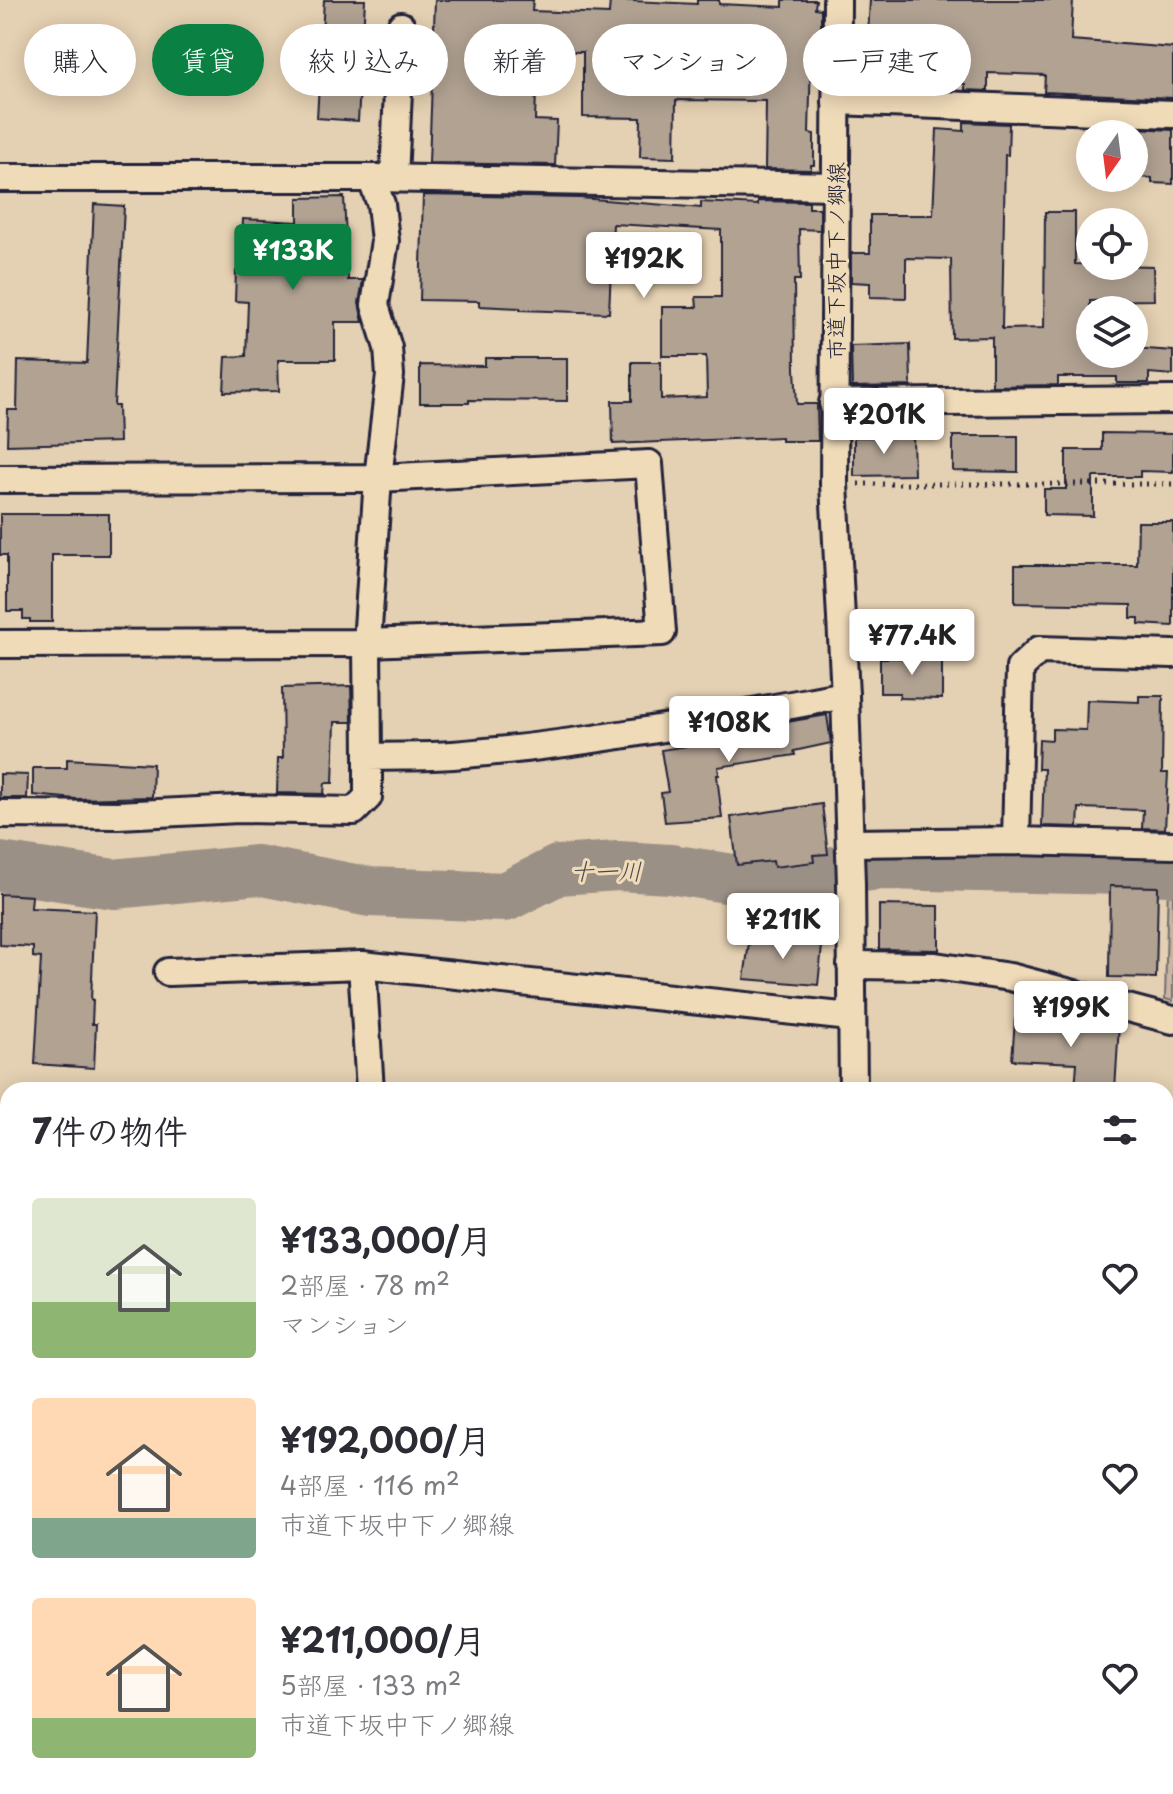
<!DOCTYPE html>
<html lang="ja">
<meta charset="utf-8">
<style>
:root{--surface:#fff;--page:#f7f7f7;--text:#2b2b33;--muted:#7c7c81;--accent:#0b8043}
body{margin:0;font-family:"Playpen Sans","Klee One",sans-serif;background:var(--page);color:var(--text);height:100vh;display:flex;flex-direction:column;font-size:30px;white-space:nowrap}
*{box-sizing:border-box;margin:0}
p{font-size:26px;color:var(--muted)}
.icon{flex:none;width:44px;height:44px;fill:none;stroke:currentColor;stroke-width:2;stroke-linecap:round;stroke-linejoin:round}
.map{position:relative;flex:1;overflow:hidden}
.drawer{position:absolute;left:0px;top:1082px;width:1174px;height:712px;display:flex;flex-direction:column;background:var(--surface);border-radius:24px 24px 0 0;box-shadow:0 4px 20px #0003}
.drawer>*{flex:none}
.hud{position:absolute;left:24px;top:24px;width:1126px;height:72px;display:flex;gap:16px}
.needle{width:52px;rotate:194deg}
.fabs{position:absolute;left:1076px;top:120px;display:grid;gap:16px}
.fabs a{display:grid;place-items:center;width:72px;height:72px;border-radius:50%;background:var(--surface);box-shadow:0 4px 20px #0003;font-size:40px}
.price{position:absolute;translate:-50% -68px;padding:0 18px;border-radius:8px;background:#fff;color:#222;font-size:26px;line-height:52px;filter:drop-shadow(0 2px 4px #0008)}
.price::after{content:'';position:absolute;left:50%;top:48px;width:24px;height:18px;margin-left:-12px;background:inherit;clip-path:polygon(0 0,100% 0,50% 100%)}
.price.active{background:var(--accent);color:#fff}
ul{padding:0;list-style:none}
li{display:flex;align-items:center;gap:24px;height:200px;padding:0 32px}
li span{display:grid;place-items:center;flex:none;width:224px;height:160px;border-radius:8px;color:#555}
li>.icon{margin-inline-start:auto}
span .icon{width:96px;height:96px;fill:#fffc;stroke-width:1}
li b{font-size:34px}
h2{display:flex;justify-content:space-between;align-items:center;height:96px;padding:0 32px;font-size:34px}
.tag{padding:0 28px;border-radius:36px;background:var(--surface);box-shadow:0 4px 20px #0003;font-size:28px;line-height:72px}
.tag.active{background:var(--accent);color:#fff}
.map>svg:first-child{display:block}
.green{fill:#c7b6a0;stroke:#746c6e;stroke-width:2}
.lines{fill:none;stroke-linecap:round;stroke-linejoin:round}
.river{stroke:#9b9086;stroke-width:50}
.building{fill:#b1a292;stroke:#22223b;stroke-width:2}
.lane-casing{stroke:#22223b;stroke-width:18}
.street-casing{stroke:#22223b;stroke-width:32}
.secondary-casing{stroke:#22223b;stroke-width:42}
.path{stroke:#22223b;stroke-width:5;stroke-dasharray:2 6;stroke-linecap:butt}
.lane{stroke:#f0dbb9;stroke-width:12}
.street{stroke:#f0dbb9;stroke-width:26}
.secondary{stroke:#f0dbb9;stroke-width:36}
.labels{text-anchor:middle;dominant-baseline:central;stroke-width:6;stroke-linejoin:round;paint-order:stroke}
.street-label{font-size:22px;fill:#22223b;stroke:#f0dbb9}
.water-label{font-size:24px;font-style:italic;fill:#4c4855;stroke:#f0dbb9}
</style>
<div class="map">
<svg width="1173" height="1794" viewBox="0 0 1173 1794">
<rect width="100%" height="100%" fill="#e4d0b2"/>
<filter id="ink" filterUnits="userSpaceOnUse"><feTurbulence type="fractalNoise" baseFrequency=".0125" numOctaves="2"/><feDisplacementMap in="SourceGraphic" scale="16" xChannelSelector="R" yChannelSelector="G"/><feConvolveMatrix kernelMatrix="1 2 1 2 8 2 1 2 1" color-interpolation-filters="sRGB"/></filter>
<g filter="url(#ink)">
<!-- green -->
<path class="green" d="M1168,881H1173V1001L1165,999Z"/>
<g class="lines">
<!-- river -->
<path class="river" d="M0,867L114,884L257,870L370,892L505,897L558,870L618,866L670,869L739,880L787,877L879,865L1173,871"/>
</g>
<!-- building -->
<g class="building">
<path d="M324,0H365L358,121L317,118Z"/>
<path d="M435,0H533L532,11L609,14L610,0L697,4V0H719V4L783,7V0H816L815,8L821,9V57H811L809,133L814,134V165H811V170L765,169L766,101L676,100L675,158L640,157L641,118L583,117V52L531,51L529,93H536L535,120L557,121L555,165L429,163Z"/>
<path d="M870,0H1073L1071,40L1173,48V98L1044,92L1045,75L988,73V91L965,90V84L947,83V78L880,75V61L853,59V33L868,34Z"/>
<path d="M964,122L1009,124L1008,155H1005L1002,329L1044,328L1045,212H1075V264L1153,266L1154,300L1090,301V354H1134V348L1173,351V375L1149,373V383H1117V377H1058V385L992,386V337L952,338L951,259L906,258V298L870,297V283L851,282V253H870V215H933L937,129L964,131Z"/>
<path d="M1134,128L1173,130V184L1152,183V178L1134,177Z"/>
<path d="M423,195L580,198L701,208V202L758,205V201L809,202V208H820V230L799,229L800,280H794L795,369L797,404H817L818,441H781V437L613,444L612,401H632V362H661V399L707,397L706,356H662V307H697L696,297H721V230L613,224L609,313L520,310V308L479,306V301L420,300Z"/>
<path d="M344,197L348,280H363L359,303L363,322H335V360H278L279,391L224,392L226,357L246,356L248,302L235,301L236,271H241L243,219L298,222V198Z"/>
<path d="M94,204L124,206L114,406H118L119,442L7,445L8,410H17L18,361L87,363Z"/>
<path d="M910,344L911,386L852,387L851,346Z"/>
<path d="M485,358H567V401L469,400V403H420V365L485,366Z"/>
<path d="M1102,433L1173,434V472L1140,471V477H1093V516L1044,515V489H1066V450H1102Z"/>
<path d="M913,436L914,475L854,476V437Z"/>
<path d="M953,436H1018V472L953,471Z"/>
<path d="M0,514H109V555H52V622H30V619H23V611H7V555H0Z"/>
<path d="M1138,522H1173V626L1139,624V618H1131V605L1015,603V565H1137Z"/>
<path d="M880,658H942V699L899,698L900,693H880Z"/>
<path d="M351,686L352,722H335L333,783H325L324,794L277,793L278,758H283L282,688Z"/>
<path d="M1139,696H1163L1162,773H1168L1165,829L1142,828L1143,810L1079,808L1078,827L1042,826L1044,769H1038L1039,739L1052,740V729L1086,730L1087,700L1139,702Z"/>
<path d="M827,715L831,743L794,751L795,755L718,767L719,775H717L722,818L665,822L661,793L668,792L661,750L737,738L736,731Z"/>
<path d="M67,759L153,764L152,797L76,799L33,795V768H67Z"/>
<path d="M0,774L28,775L27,798H0Z"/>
<path d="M822,804L828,854L813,855L814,862L774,867L773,861L737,865L731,817Z"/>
<path d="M1110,886L1158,887L1156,978L1109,977Z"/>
<path d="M0,894L32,896L31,908L95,911L91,1000H93L92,1024H96L94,1068L35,1064L41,958L33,957V947L0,945Z"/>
<path d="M879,905L939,906V950L879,949Z"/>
<path d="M750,935L822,946L818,985L744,979Z"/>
<path d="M1015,1019L1119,1025L1115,1090H1075L1077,1063L1012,1060Z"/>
</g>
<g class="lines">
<defs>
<path id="lane" d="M990,1794V1786"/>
<g id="street">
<path d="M837,0L834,484L845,695L851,884L853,1090"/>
<path d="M836,101L1173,114"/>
<path d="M0,178H371L835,186"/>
<path d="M394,178L401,26"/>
<path d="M833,403L1173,400"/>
<path d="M0,479L378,478L649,464L662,632L367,643L0,644"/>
<path d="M368,757L367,643L378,478L390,375L388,348L375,305L385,241L381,204L371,178"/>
<path d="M0,814L118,815L239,809L354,811L368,797V757C396,756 425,757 453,755C585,745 715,719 845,695"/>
<path d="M1016,841L1020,668L1039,650L1173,654"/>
<path d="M850,843L1016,841L1173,845"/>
<path d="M362,965L850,1017"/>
<path d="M851,965L935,966L1010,977L1173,1020"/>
<path d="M168,972L362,965L370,1090"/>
<path d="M1166,1159H1173"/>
<path d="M377,1794V1786"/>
</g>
<g id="secondary">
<path d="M0,1686H8"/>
<path d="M1166,1742L1173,1743"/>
<path d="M843,1794V1786"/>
</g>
</defs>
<!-- lane casing -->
<use href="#lane" class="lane-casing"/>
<!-- street casing -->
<use href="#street" class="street-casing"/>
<!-- secondary casing -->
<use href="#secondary" class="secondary-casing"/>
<!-- path -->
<path class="path" d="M858,484H1173"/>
<!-- lane -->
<use href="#lane" class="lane"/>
<!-- street -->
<use href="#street" class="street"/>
<!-- secondary -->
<use href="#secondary" class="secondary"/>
</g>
</g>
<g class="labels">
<!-- street labels -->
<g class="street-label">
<text transform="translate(834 261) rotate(-90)">市道下坂中下ノ郷線</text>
</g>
<!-- water labels -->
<g class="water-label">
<text x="606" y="870">十一川</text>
</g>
</g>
</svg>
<div class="fabs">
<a><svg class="needle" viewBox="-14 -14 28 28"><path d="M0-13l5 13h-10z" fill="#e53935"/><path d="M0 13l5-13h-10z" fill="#7c7c81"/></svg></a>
<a><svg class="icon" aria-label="locate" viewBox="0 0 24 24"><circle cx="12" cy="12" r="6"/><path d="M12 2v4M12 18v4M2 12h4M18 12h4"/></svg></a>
<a><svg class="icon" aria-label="layers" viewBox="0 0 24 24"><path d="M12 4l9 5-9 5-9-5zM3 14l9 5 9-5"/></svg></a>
</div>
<b class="price active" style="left:293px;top:292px">¥133K</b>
<b class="price" style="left:644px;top:300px">¥192K</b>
<b class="price" style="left:884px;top:456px">¥201K</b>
<b class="price" style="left:912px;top:677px">¥77.4K</b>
<b class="price" style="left:729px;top:764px">¥108K</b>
<b class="price" style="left:783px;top:961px">¥211K</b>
<b class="price" style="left:1071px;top:1049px">¥199K</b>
<div class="hud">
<a class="tag">購入</a>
<a class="tag active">賃貸</a>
<a class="tag">絞り込み</a>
<a class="tag">新着</a>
<a class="tag">マンション</a>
<a class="tag">一戸建て</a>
</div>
<section class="drawer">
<h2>7件の物件<svg class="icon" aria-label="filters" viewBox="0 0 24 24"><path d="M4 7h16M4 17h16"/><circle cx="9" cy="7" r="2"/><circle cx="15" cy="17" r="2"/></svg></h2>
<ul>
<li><span style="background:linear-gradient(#dfe7d0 65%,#8fb573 0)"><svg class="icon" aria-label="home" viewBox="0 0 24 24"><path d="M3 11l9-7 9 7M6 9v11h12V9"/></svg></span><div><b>¥133,000/月</b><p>2部屋 · 78 m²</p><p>マンション</p></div><svg class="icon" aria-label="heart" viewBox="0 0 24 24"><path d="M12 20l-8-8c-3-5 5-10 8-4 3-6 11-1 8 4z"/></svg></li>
<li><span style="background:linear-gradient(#ffd9b3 75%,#7fa58c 0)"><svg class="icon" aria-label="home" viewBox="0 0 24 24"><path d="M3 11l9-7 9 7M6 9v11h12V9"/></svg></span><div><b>¥192,000/月</b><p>4部屋 · 116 m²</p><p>市道下坂中下ノ郷線</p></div><svg class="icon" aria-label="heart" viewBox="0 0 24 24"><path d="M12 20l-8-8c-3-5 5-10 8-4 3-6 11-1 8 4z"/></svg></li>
<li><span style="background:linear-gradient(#ffd9b3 75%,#8fb573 0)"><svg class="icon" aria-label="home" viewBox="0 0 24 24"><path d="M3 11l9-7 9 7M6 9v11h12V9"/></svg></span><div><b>¥211,000/月</b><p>5部屋 · 133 m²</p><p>市道下坂中下ノ郷線</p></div><svg class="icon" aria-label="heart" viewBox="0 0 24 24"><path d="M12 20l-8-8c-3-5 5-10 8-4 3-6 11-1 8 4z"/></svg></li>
</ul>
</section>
</div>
